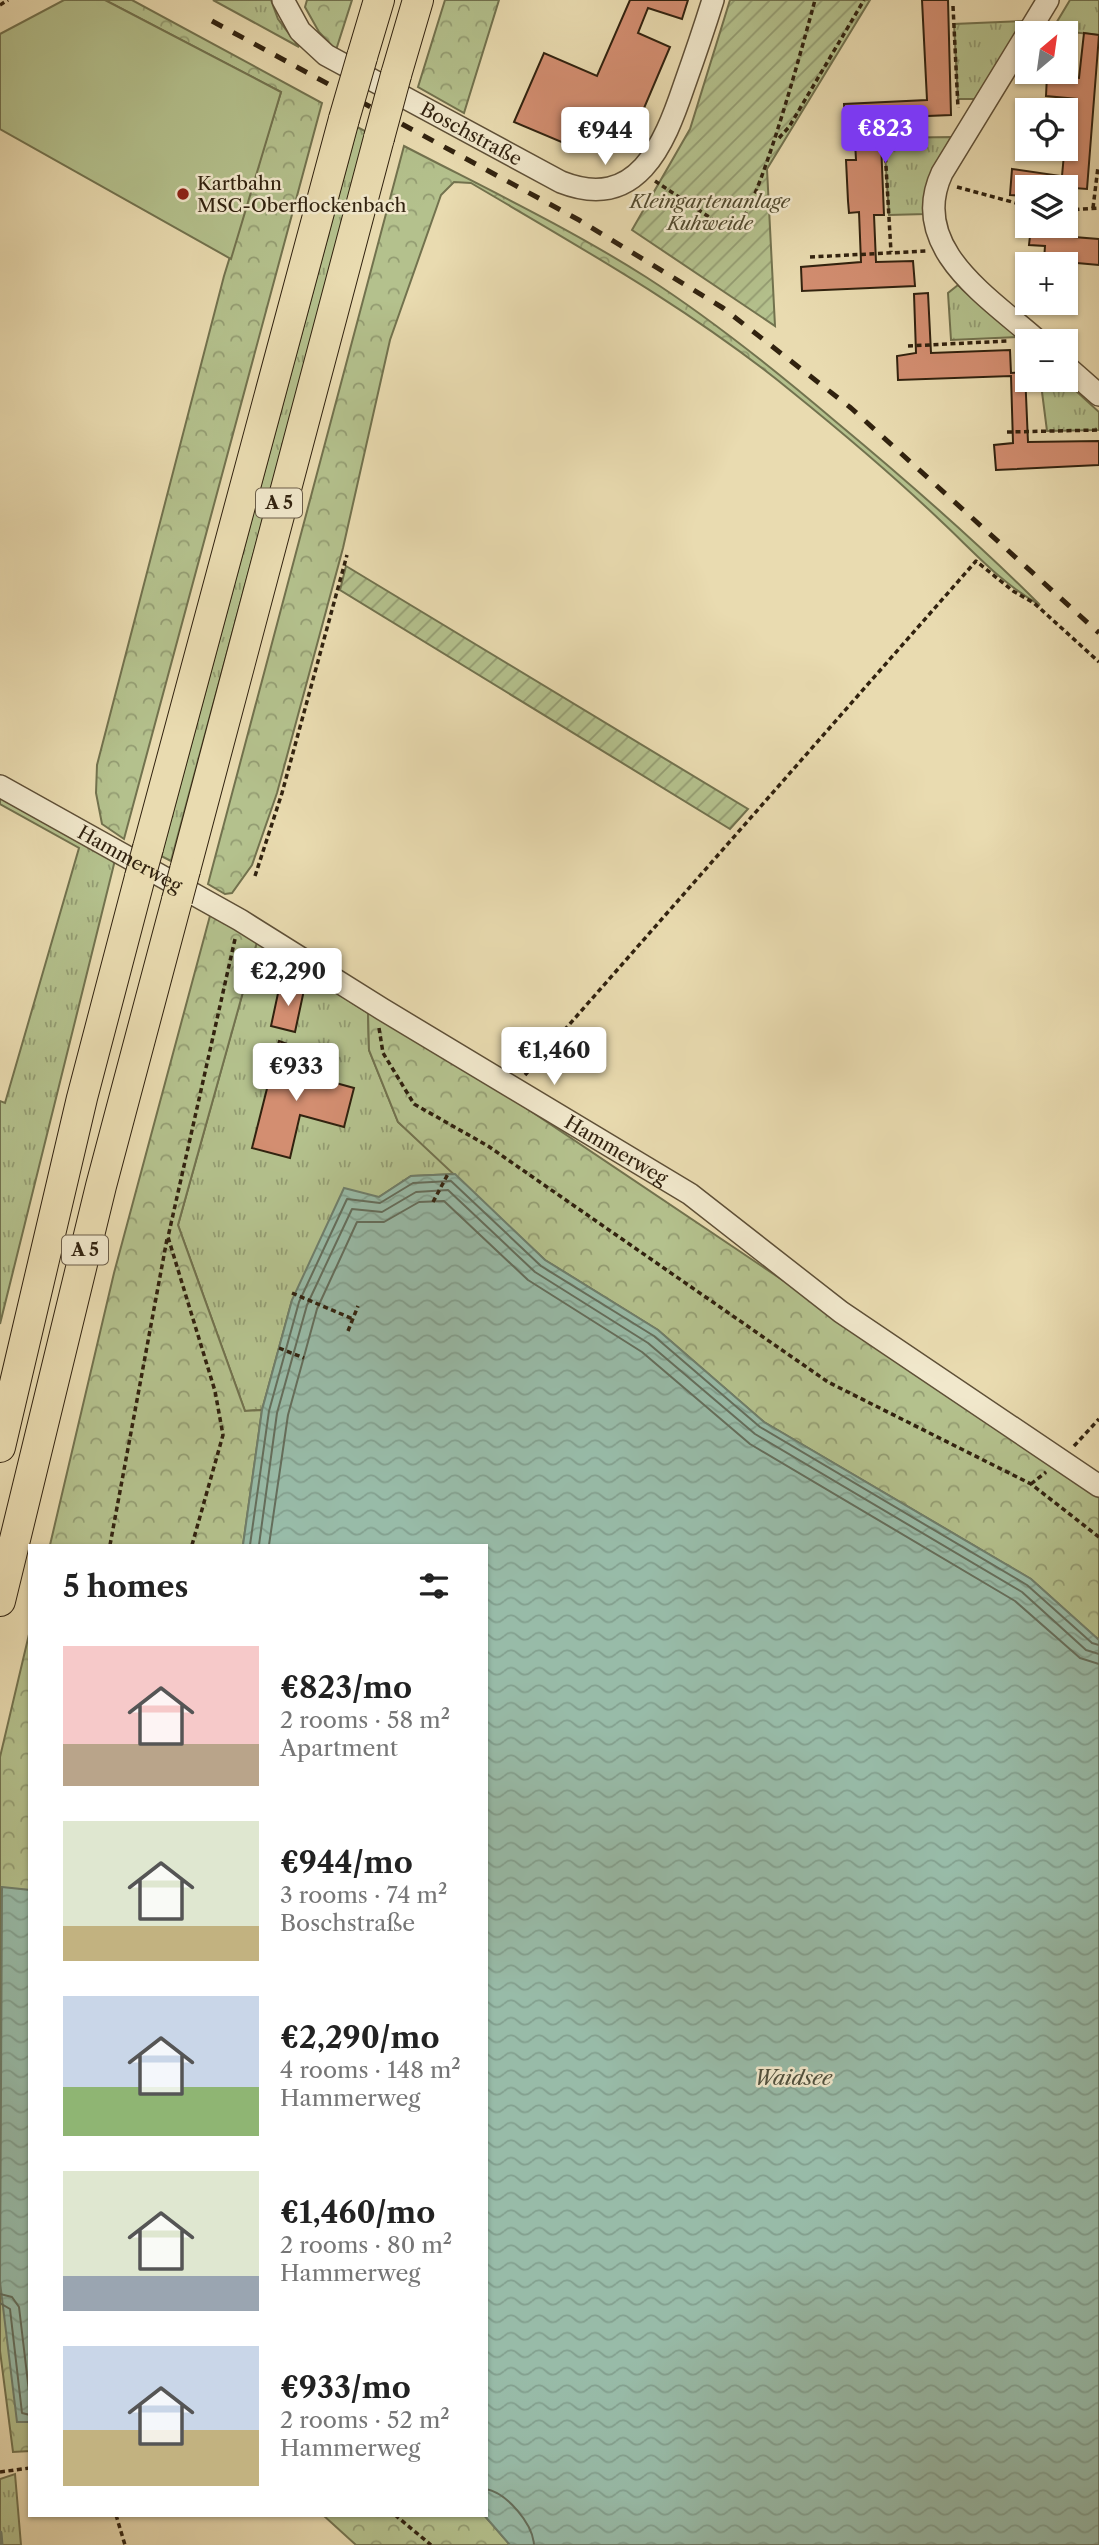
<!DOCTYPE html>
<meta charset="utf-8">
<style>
:root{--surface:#fff;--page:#f6f6f6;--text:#222;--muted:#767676;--accent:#7c3aed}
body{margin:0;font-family:"Libre Caslon Text",serif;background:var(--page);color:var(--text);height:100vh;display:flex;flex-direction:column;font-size:26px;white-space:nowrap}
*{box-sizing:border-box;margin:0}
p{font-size:23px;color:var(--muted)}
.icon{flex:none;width:38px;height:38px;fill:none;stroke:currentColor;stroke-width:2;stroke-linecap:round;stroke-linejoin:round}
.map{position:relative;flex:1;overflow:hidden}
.sheet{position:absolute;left:28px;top:1544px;width:460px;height:973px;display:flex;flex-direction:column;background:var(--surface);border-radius:0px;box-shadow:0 2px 5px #0004}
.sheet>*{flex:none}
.needle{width:46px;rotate:29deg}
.controls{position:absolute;left:1015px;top:21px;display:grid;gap:14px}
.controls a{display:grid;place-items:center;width:63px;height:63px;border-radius:0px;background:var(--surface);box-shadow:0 2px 5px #0004;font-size:35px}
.price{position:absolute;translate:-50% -60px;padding:0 16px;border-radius:7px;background:#fff;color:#222;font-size:23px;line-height:46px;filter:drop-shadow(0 2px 4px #0008)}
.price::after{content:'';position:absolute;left:50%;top:42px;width:21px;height:16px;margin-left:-10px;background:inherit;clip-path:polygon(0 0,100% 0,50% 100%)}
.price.current{background:var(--accent);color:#fff}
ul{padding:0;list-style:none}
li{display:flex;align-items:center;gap:21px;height:175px;padding:0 35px}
li span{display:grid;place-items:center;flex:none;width:196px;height:140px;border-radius:0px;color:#555}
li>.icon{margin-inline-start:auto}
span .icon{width:84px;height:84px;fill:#fffc;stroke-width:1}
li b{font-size:30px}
h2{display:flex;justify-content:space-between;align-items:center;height:84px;padding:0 35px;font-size:30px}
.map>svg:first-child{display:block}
.grass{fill:url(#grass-tufts);stroke:#72724e;stroke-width:2}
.forest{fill:url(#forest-crowns);stroke:#72724e;stroke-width:2}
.garden{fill:url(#garden-furrows);stroke:#72724e;stroke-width:2}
.pitch{fill:#b4c18d;stroke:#72724e;stroke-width:2}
.water{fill:url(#water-waves);stroke:#6f7e6b;stroke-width:2}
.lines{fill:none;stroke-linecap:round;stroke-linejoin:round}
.shore{stroke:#646e5c;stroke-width:2}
.stream{stroke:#6f7e6b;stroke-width:5}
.building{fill:#d38e71;stroke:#31220f;stroke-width:2}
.minor-casing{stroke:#5f5037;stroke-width:24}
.highway-casing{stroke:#31220f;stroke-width:32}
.path{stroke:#31220f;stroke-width:3.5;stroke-dasharray:5 3.5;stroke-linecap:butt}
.minor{stroke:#f1e8cc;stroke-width:21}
.highway{stroke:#e9dbb0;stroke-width:30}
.rail{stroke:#31220f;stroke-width:5;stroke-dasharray:12 12;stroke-linecap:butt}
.highway-bridge-casing{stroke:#31220f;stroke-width:32;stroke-linecap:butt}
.highway-bridge{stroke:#e9dbb0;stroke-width:30}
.poi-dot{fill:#8f2418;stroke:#f1e8cc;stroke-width:2.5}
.labels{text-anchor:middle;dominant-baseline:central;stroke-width:5;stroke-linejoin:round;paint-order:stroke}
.shield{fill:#f1e8cc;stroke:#6b5d48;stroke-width:2}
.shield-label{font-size:18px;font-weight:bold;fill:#31220f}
.street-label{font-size:19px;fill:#31220f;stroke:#f1e8cc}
.poi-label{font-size:19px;fill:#31220f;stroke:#f1e8cc;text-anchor:start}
.park-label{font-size:19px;font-style:italic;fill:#524a2e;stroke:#f1e8cc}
.water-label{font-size:21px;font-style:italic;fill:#50503d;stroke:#f1e8cc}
</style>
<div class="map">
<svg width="1099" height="2545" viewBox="0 0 1099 2545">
<defs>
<pattern id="grass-tufts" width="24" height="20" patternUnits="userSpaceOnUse" patternTransform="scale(1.75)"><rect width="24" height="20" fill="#b4c18d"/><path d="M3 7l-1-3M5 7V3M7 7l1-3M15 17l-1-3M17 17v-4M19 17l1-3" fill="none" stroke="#939c72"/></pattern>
<pattern id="forest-crowns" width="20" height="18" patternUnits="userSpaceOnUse" patternTransform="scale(1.75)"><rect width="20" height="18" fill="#b4c18d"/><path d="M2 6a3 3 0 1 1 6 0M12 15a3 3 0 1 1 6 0" fill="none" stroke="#939c72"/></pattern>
<pattern id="garden-furrows" width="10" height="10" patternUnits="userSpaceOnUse" patternTransform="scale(1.75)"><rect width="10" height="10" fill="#b4c18d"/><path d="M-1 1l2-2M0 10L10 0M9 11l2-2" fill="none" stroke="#939c72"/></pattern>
<pattern id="water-waves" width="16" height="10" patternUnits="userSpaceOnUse" patternTransform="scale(1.75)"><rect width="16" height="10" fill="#98bba8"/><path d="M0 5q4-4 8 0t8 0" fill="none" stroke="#83a08f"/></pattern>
</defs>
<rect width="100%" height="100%" fill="#e9dbb0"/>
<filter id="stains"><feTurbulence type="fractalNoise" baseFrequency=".00286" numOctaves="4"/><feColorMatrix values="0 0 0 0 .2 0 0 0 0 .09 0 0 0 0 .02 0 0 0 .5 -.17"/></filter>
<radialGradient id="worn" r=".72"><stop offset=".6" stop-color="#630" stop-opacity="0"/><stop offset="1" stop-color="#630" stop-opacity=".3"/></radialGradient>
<!-- grass -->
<g class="grass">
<path d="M213,0H271L278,19L299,47Z"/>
<path d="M1070,0H1099V35L1052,30Z"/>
<path d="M1024,21L975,99H958L954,24Z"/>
<path d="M357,127L367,132L171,861L161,856Z"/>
<path d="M951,137L936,166L926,214L889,215L884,138Z"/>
<path d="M958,285L1018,337L951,340L948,293Z"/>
<path d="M1054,380H1064L1099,412V430L1047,431L1042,392Z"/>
<path d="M0,787L117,852L0,1324V1101L5,1103L79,848L0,804Z"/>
<path d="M257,941L368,1013L369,1050L398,1122L455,1174L411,1176L379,1197L292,1300L262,1410L245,1411L178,1225Z"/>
<path d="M15,2474L21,2545H0V2479Z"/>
</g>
<!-- forest -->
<g class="forest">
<path d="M105,0H132L322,103L124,839L102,824L96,793L97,765L224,276L281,92Z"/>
<path d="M307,0H352L336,50L319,32L305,7Z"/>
<path d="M445,0H499L464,113L418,87Z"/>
<path d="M404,146C485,188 569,228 646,277C713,320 775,370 835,421C906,480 975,540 1040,605C1002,584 975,553 943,523C895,477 843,433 791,391C692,310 581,248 471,183L454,182L441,195L390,340L343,548L277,793L252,865L232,893L225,894L208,884Z"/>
<path d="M211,912L507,1095L1046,1457L1099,1498V1640L1031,1579L764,1422L658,1330L545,1260L398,1122L369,1050L368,1013L257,942L178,1225L245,1411L262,1410L243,1545H50L114,1273Z"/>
<path d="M30,1630V2451L13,2452L0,2351V1757Z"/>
<path d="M323,2515H484L510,2545H356Z"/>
</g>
<!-- garden -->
<g class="garden">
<path d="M730,0H870L767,169L775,326L632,230L690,129Z"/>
<path d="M346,566L748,809L730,829L340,590Z"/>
</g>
<!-- pitch -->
<path class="pitch" d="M64,0H105L281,92L231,259L0,129V34Z"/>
<!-- water -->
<g class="water">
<path d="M455,1174L545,1260L658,1330L764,1422L1031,1579L1099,1640V2545H510L484,2515H486V1545H243L262,1410L292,1300L344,1188L379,1197L411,1176Z"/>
<path d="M2,1887L30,1890V2422H17L0,2282Z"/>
</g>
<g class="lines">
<!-- shore -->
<g class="shore">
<path d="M250,1545L269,1411L299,1302L347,1199L380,1203L413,1183L451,1181L541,1266L654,1336L760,1427L1027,1585L1092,1643L1099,1645"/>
<path d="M259,1545L277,1413L307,1305L352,1209L382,1212L416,1192L448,1190L535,1272L648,1343L755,1434L1022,1592L1086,1650L1099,1654"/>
<path d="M269,1545L288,1415L317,1309L357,1222H384L419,1202L444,1201L528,1280L642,1352L750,1444L1015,1601L1080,1658L1099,1664"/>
<path d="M0,2294L12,2297L19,2307L30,2400"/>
<path d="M0,2303L10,2309L22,2413L30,2415"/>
<path d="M486,2489C507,2493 533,2524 534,2545"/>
</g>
<!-- stream -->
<path class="stream" d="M0,2533L1,2545"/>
</g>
<!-- building -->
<g class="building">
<path d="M630,0H688L682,19L648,8L638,33L670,47L636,127L578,149L514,122L544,53L597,76Z"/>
<path d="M922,0H948L951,115L880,118L884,215H874L876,262L913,261L915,286L802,291L801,267L861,262L859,212L849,213L848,201L846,160H856L854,123H845L844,104L927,100Z"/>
<path d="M1084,33L1099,35L1087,189L1061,187L1066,132L1074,133L1077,99L1046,96L1047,75L1079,78Z"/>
<path d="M1012,169L1061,176L1060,187H1027V196L1010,195Z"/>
<path d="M1031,227L1075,231L1074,237L1099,239V265L1044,260L1045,246L1029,245Z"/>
<path d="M928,293L931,353L1010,350L1011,373L1025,372L1028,442L1099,441V465L996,470L994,445L1013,443L1011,376L898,380L897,356L916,353L914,294Z"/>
<path d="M280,984L304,990L295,1032L271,1026Z"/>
<path d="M279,1041L301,1049L296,1072L354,1088L344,1127L300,1115L290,1158L252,1148Z"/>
</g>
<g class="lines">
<defs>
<g id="minor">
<path id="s1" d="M283,0L300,31L326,55L561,182C637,212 664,145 684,86C694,58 704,29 713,0"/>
<path d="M1028,33L1048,0"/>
<path d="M1027,34L942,173C907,248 990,298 1038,341"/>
<path d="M1066,366L1099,395"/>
<path id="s2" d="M0,786L240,920L382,1009L690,1194L841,1312L1099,1486"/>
</g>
<g id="highway">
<path d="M362,57L379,0"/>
<path d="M396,75L418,0"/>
<path d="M148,848L344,119"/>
<path d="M185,870L379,138"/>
<path d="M0,1447L82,1098L140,877"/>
<path d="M0,1601L101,1186L177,900"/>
</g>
</defs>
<!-- minor casing -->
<use href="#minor" class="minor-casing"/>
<!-- highway casing -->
<use href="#highway" class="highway-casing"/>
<!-- path -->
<g class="path">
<path d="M0,5L8,0"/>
<path d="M953,6L958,108"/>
<path d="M883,115L891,252"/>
<path d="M779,138L789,127L864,0"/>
<path d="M655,181L727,229L733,230C756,222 806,33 815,0"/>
<path d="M957,187L1027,206"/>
<path d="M1093,208L1098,167"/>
<path d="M1066,210L1099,208"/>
<path d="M810,257L927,251"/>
<path d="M908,346L1007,341"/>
<path d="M1007,432L1099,430"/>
<path d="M255,876L282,793L347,555"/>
<path d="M379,1028L383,1053L414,1104L488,1146L828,1382L1031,1484L1099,1537"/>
<path d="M525,1075L976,561L1013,591L1034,603L1099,662"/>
<path d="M433,1202L449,1172"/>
<path d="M292,1293L353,1319"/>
<path d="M348,1331L358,1306"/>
<path d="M279,1348L304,1358"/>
<path d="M1074,1446L1099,1419"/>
<path d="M1031,1484L1046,1472"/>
<path d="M110,1545L167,1239"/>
<path d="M192,1545L223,1435L215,1391L168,1237L235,939"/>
<path d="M0,2472L30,2468"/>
<path d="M116,2515L125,2545"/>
<path d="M395,2515L431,2545"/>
</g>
<!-- minor -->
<use href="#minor" class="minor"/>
<!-- highway -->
<use href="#highway" class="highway"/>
<!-- rail -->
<path class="rail" d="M212,21L579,220L723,308L851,408L1099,633"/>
<defs>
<g id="highway-bridge">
<path d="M344,119L362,57"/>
<path d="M379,138L396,75"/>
<path d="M140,877L148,848"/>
<path d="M177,900L185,870"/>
</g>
</defs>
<!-- highway-bridge casing -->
<use href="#highway-bridge" class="highway-bridge-casing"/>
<!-- highway-bridge -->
<use href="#highway-bridge" class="highway-bridge"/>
</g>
<!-- markers -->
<circle class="poi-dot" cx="183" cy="194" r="7"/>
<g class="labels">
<!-- shield labels -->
<g class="shield">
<rect x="256" y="488.5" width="46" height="29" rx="5"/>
<rect x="62" y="1235.5" width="46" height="29" rx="5"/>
</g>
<g class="shield-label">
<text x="279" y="503">A 5</text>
<text x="85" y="1250">A 5</text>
</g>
<!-- street labels -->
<g class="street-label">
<text stroke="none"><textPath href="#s1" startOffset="236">Boschstraße</textPath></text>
<text stroke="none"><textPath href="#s2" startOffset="149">Hammerweg</textPath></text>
<text stroke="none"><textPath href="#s2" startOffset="716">Hammerweg</textPath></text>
</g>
<!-- poi labels -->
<g class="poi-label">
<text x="197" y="183">Kartbahn<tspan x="197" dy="22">MSC-Oberflockenbach</tspan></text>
</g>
<!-- park labels -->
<g class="park-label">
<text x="710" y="201">Kleingartenanlage<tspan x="710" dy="22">Kuhweide</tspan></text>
</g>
<!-- water labels -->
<g class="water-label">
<text x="793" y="2077">Waidsee</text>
</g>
</g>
<rect width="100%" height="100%" filter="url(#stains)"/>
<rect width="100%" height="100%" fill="url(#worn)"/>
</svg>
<div class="controls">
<a><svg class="needle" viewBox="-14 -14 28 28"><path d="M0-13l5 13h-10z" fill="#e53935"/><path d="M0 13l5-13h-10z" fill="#767676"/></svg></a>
<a><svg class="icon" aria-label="locate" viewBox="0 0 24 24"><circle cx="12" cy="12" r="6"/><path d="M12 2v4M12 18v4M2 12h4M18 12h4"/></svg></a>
<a><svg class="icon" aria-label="layers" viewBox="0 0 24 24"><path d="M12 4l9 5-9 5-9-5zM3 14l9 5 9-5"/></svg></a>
<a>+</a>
<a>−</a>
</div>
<b class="price current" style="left:885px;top:165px">€823</b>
<b class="price" style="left:605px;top:167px">€944</b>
<b class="price" style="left:288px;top:1008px">€2,290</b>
<b class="price" style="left:554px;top:1087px">€1,460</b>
<b class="price" style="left:296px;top:1103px">€933</b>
<section class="sheet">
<h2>5 homes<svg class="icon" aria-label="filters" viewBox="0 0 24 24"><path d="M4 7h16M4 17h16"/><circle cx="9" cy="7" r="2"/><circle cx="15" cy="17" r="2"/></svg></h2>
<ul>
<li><span style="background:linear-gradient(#f6c9c9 70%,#b9a48a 0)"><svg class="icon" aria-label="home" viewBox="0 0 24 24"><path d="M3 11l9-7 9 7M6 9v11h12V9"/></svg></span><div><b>€823/mo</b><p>2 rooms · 58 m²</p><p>Apartment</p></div></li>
<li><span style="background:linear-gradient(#dfe7d0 75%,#c2b280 0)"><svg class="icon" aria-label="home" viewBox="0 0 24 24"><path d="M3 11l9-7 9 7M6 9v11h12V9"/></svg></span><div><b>€944/mo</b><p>3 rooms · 74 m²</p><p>Boschstraße</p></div></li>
<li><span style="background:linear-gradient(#c9d6e8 65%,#8fb573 0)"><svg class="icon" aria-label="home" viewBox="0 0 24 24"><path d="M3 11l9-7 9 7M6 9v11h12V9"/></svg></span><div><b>€2,290/mo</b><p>4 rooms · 148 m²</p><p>Hammerweg</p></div></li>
<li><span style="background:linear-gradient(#dfe7d0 75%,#9aa5b1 0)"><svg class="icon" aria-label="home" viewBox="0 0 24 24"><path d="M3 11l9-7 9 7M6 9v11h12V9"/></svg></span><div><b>€1,460/mo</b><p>2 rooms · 80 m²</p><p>Hammerweg</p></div></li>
<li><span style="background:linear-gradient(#c9d6e8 60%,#c2b280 0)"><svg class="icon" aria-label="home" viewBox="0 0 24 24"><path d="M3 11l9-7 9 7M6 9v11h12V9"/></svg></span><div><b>€933/mo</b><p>2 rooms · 52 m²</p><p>Hammerweg</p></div></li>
</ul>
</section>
</div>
